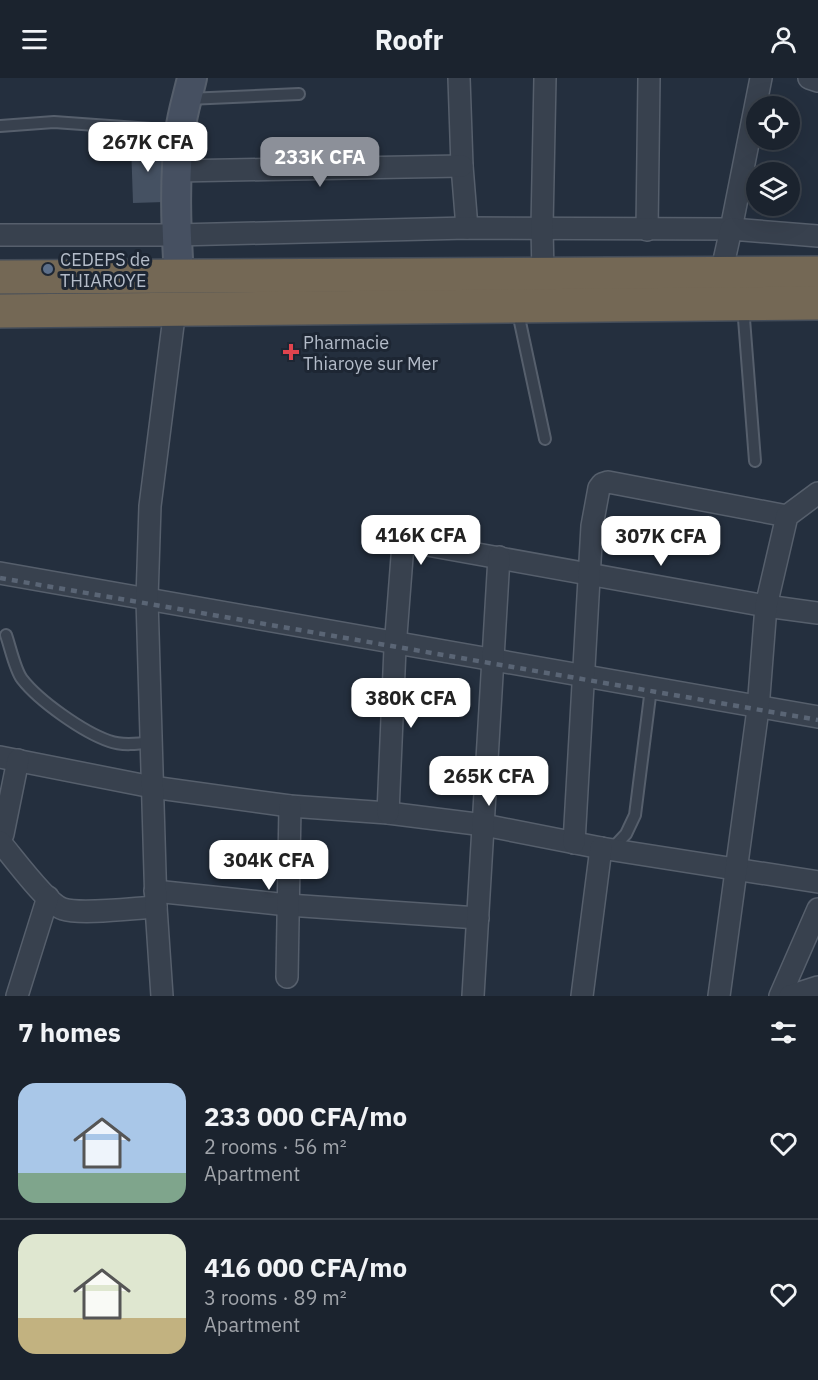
<!DOCTYPE html>
<meta charset="utf-8">
<style>
:root{--surface:#1b232e;--page:#242b36;--text:#f1f3f6;--muted:#a0a4aa;--line:#39404a;--accent:#8c9099}
body{margin:0;font-family:"IBM Plex Sans",sans-serif;background:var(--page);color:var(--text);height:100vh;display:flex;flex-direction:column;font-size:22px;white-space:nowrap}
*{box-sizing:border-box;margin:0}
p{font-size:20px;color:var(--muted)}
.icon{flex:none;width:33px;height:33px;fill:none;stroke:currentColor;stroke-width:2;stroke-linecap:round;stroke-linejoin:round}
.map{position:relative;height:918px;overflow:hidden}
.drawer{display:flex;flex-direction:column;background:var(--surface);flex:1}
.drawer>*{flex:none}
.fabs{position:absolute;left:746px;top:18px;display:grid;gap:12px}
.fabs a{display:grid;place-items:center;width:54px;height:54px;border-radius:50%;background:var(--surface);box-shadow:0 6px 24px #0002,0 0 0 2px var(--line);font-size:30px}
.price{position:absolute;translate:-50% -51px;padding:0 14px;border-radius:12px;background:#fff;color:#222;font-size:20px;line-height:39px;filter:drop-shadow(0 2px 3px #0008)}
.price::after{content:'';position:absolute;left:50%;top:36px;width:18px;height:14px;margin-left:-9px;background:inherit;clip-path:polygon(0 0,100% 0,50% 100%)}
.price.current{background:var(--accent);color:#fff}
ul{padding:0;list-style:none}
li{display:flex;align-items:center;gap:18px;height:150px;padding:0 18px}
li+li{border-top:2px solid var(--line)}
li span{display:grid;place-items:center;flex:none;width:168px;height:120px;border-radius:18px;color:#555}
li>.icon{margin-inline-start:auto}
span .icon{width:72px;height:72px;fill:#fffc;stroke-width:1}
li b{font-size:26px}
h2{display:flex;justify-content:space-between;align-items:center;height:72px;padding:0 18px;font-size:26px}
header{display:flex;justify-content:space-between;align-items:center;height:78px;padding:0 18px;background:var(--surface);font-size:27px;font-weight:700}
.map>svg:first-child{display:block}
.building{fill:#455162}
.lines{fill:none;stroke-linecap:round;stroke-linejoin:round}
.lane-casing{stroke:#565f6c;stroke-width:14}
.street-casing{stroke:#565f6c;stroke-width:24}
.secondary-casing{stroke:#565f6c;stroke-width:32}
.highway-casing{stroke:#434c59;stroke-width:36}
.lane{stroke:#38414e;stroke-width:10}
.street{stroke:#38414e;stroke-width:21}
.secondary{stroke:#465061;stroke-width:28}
.highway{stroke:#746855;stroke-width:33}
.rail{stroke:#5a6575;stroke-width:4.5;stroke-dasharray:6 6;stroke-linecap:butt}
.service-dot{fill:#5c6f8a;stroke:#1d2633;stroke-width:2}
.health-dot{fill:#e0444e;stroke:#1d2633;stroke-width:2}
.labels{text-anchor:middle;dominant-baseline:central;stroke-width:6;stroke-linejoin:round;paint-order:stroke}
.poi-label{font-size:18px;fill:#b4bcc9;stroke:#1d2633;text-anchor:start}
</style>
<header><svg class="icon" aria-label="menu" viewBox="0 0 24 24"><path d="M4 6h16M4 12h16M4 18h16"/></svg>Roofr<svg class="icon" aria-label="person" viewBox="0 0 24 24"><circle cx="12" cy="8" r="4"/><path d="M4 21q1-7 8-7t8 7"/></svg></header>
<div class="map">
<svg width="818" height="918" viewBox="0 0 818 918">
<rect width="100%" height="100%" fill="#242f3e"/>
<!-- building -->
<path class="building" d="M163,65L165,124L133,125L131,66Z"/>
<g class="lines">
<defs>
<g id="lane">
<path d="M187,21L299,16"/>
<path d="M0,48L54,44L179,53"/>
<path d="M743,228L755,383"/>
<path d="M517,230L545,361"/>
<path d="M6,557C10,568 15,592 22,601C39,623 83,654 109,663C122,668 138,666 151,664"/>
<path d="M611,772L626,756L635,737L651,610"/>
</g>
<g id="street">
<path d="M459,0L462,88L467,150"/>
<path d="M809,0L818,3"/>
<path d="M177,93L462,88"/>
<path d="M647,152L649,0"/>
<path d="M0,157H177L467,150L731,151L761,0"/>
<path d="M543,196L542,149L545,0"/>
<path d="M721,196L731,151L818,158"/>
<path d="M0,495L818,639"/>
<path d="M0,679L152,709L290,728L388,735L484,747L601,770L818,804"/>
<path d="M388,735L395,570L403,466L405,463L766,528L818,535"/>
<path d="M0,761L3,756L18,682"/>
<path d="M0,764C13,779 47,826 63,831C81,837 135,830 156,829"/>
<path d="M574,765L592,448L599,410L602,406L608,404L787,438"/>
<path d="M155,813L288,827L478,840"/>
<path d="M287,899L290,728"/>
<path d="M17,918L48,819"/>
<path d="M162,918L156,829L147,521L150,428L175,231"/>
<path d="M473,918L499,479"/>
<path d="M582,918L601,770"/>
<path d="M719,918L758,631L766,528L787,438L818,415"/>
<path d="M780,918L818,831"/>
<path d="M790,918L818,909"/>
</g>
<path id="secondary" d="M179,198C176,150 174,101 180,54C182,36 188,18 192,0"/>
<g id="highway">
<path d="M0,199L818,195"/>
<path d="M0,233L818,225"/>
</g>
</defs>
<!-- lane casing -->
<use href="#lane" class="lane-casing"/>
<!-- street casing -->
<use href="#street" class="street-casing"/>
<!-- secondary casing -->
<use href="#secondary" class="secondary-casing"/>
<!-- highway casing -->
<use href="#highway" class="highway-casing"/>
<!-- lane -->
<use href="#lane" class="lane"/>
<!-- street -->
<use href="#street" class="street"/>
<!-- secondary -->
<use href="#secondary" class="secondary"/>
<!-- highway -->
<use href="#highway" class="highway"/>
<!-- rail -->
<path class="rail" d="M0,500L818,642"/>
</g>
<!-- markers -->
<circle class="service-dot" cx="48" cy="191" r="6"/>
<path class="health-dot" d="M288 265h6v6h6v6h-6v6h-6v-6h-6v-6h6z"/>
<g class="labels">
<!-- poi labels -->
<g class="poi-label">
<text x="60" y="181">CEDEPS de<tspan x="60" dy="21">THIAROYE</tspan></text>
<text x="303" y="264">Pharmacie<tspan x="303" dy="21">Thiaroye sur Mer</tspan></text>
</g>
</g>
</svg>
<div class="fabs">
<a><svg class="icon" aria-label="locate" viewBox="0 0 24 24"><circle cx="12" cy="12" r="6"/><path d="M12 2v4M12 18v4M2 12h4M18 12h4"/></svg></a>
<a><svg class="icon" aria-label="layers" viewBox="0 0 24 24"><path d="M12 4l9 5-9 5-9-5zM3 14l9 5 9-5"/></svg></a>
</div>
<b class="price" style="left:148px;top:95px">267K CFA</b>
<b class="price current" style="left:320px;top:110px">233K CFA</b>
<b class="price" style="left:421px;top:488px">416K CFA</b>
<b class="price" style="left:661px;top:489px">307K CFA</b>
<b class="price" style="left:411px;top:651px">380K CFA</b>
<b class="price" style="left:489px;top:729px">265K CFA</b>
<b class="price" style="left:269px;top:813px">304K CFA</b>
</div>
<section class="drawer">
<h2>7 homes<svg class="icon" aria-label="filters" viewBox="0 0 24 24"><path d="M4 7h16M4 17h16"/><circle cx="9" cy="7" r="2"/><circle cx="15" cy="17" r="2"/></svg></h2>
<ul>
<li><span style="background:linear-gradient(#a9c7e8 75%,#7fa58c 0)"><svg class="icon" aria-label="home" viewBox="0 0 24 24"><path d="M3 11l9-7 9 7M6 9v11h12V9"/></svg></span><div><b>233 000 CFA/mo</b><p>2 rooms · 56 m²</p><p>Apartment</p></div><svg class="icon" aria-label="heart" viewBox="0 0 24 24"><path d="M12 20l-8-8c-3-5 5-10 8-4 3-6 11-1 8 4z"/></svg></li>
<li><span style="background:linear-gradient(#dfe7d0 70%,#c2b280 0)"><svg class="icon" aria-label="home" viewBox="0 0 24 24"><path d="M3 11l9-7 9 7M6 9v11h12V9"/></svg></span><div><b>416 000 CFA/mo</b><p>3 rooms · 89 m²</p><p>Apartment</p></div><svg class="icon" aria-label="heart" viewBox="0 0 24 24"><path d="M12 20l-8-8c-3-5 5-10 8-4 3-6 11-1 8 4z"/></svg></li>
</ul>
</section>
